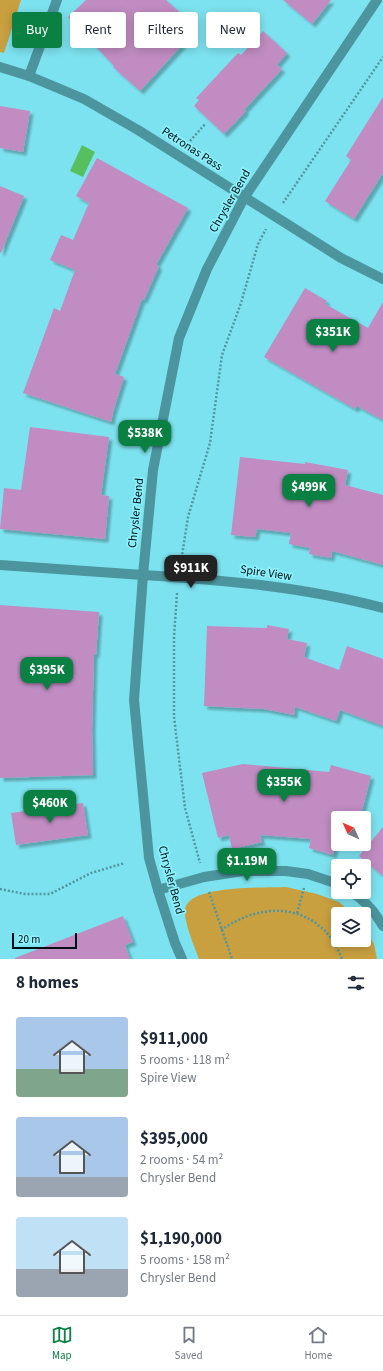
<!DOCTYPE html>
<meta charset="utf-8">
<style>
:root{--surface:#fff;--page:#f2f2f3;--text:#1f2937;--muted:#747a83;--line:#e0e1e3;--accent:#0b8043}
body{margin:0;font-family:"Source Sans 3",sans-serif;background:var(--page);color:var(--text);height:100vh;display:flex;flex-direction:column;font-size:15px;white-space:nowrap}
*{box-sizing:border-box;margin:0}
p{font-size:13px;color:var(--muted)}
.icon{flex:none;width:22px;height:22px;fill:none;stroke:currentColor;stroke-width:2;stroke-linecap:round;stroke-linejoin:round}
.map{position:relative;height:959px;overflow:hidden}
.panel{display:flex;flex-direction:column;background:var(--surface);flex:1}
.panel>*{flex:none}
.banner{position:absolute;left:12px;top:12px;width:359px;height:36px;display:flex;gap:8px}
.needle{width:26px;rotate:315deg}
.fabs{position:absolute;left:331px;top:811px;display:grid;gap:8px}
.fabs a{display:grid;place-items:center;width:40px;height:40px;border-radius:4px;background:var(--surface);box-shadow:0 2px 10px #0003;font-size:20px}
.scale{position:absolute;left:12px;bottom:10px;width:65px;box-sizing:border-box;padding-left:4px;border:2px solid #000f11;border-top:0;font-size:11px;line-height:14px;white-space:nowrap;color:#000f11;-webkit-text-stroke:3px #8af0fc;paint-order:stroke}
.price{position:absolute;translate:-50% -34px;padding:0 9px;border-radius:8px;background:var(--accent);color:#fff;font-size:13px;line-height:26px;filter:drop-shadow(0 1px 2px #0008)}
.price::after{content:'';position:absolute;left:50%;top:24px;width:12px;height:9px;margin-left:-6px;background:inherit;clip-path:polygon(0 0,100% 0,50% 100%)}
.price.current{background:#222;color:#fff}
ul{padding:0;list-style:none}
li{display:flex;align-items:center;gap:12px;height:100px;padding:0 16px}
li span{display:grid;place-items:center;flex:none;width:112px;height:80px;border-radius:4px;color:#555}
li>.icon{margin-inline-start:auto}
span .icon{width:48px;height:48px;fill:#fffc;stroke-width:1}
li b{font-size:17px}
h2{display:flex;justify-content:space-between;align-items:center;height:48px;padding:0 16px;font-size:17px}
.chip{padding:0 14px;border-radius:4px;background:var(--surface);box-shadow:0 2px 10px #0003;font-size:14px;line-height:36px}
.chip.current{background:var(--accent);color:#fff}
.menu{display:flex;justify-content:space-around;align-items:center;height:56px;border-top:1px solid var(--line);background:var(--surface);font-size:11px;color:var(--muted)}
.menu a{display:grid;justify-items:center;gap:2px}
.menu .current{color:var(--accent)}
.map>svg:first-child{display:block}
.green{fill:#c8a040}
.water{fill:#56c061}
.building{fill:#c08cc2;filter:url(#shadow)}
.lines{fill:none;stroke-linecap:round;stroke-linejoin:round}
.path{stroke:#50969f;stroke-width:2.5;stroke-dasharray:2 2;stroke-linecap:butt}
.minor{stroke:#4c959e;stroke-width:10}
.labels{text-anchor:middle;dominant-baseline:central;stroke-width:3.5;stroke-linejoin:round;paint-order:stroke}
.street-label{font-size:12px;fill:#000f11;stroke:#8af0fc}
</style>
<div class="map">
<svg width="383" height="959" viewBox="0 0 383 959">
<defs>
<filter id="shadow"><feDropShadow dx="3.5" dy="3.5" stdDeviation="1" flood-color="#0004"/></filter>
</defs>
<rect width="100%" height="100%" fill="#7de2ef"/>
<!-- green -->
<g class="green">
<path d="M0,0H21L4,53L0,52Z"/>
<path d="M286,887L317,894L339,902L352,914H338V940H364V927L374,944L377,959H199C195,948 181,916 186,906C196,885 265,888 286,887Z"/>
</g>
<!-- water -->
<path class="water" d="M82,145L95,152L83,177L70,171Z"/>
<!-- building -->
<g class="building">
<path d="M86,0H166L187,19L173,35L183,44L140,91L113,67L114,66L68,17Z"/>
<path d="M283,0H331L312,24Z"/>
<path d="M263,31L287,53L277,65L282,69L244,110L246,111L224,134L194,106L199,100L196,98L238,53L241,55Z"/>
<path d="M383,97V173L354,219L325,201L351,160L346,156Z"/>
<path d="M0,106L30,111L23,152L0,148Z"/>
<path d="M97,158L188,208L156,265L159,266L144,300L142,299L115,374L124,377L113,412L111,422L23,393L54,308L60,311L75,270L50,260L61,235L73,240L89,203L76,196Z"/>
<path d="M0,186L24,196L1,253L0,252Z"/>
<path d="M305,288L327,301L325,304L368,328L383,302V420L357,406L355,409L264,357Z"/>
<path d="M30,427L109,437L101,495L109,496L105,539L0,529L4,488L21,490Z"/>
<path d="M240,457L305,464V462L348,470L345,485L383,495V565L332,551L331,558L309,554L310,548L289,544L291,533L257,529L255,537L231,535Z"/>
<path d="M0,605L99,612L96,655L94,654L92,729L93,775L0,778Z"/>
<path d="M267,625L289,629L287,639L307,643L304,657L339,670L347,646L383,659V726L340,710L336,721L295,707L294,715L264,709L204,706L207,626L267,628Z"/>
<path d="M243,764L329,772L331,765L371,776L360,818H338V839H337L333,855L309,848L311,839L260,835L262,842L232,849L229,835L218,838L202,773Z"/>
<path d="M83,803L88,835L16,845L11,813Z"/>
<path d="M383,827V876L359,856Z"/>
<path d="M123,916L133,942L125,945L130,959H15V958Z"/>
</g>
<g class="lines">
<!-- path -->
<g class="path">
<path d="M190,141L206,123"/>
<path d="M283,203L383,57"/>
<path d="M181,562L188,517L210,443L222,355L241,303L258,244L266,229"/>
<path d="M177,593L174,637V717L185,808L200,863"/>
<path d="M0,889L25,894H50L91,873L125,863"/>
<path d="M209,892L232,959"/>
<path d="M297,913L304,888"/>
<path d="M221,930C250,910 287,902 317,924C320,927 324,929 326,932C333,940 338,949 342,959"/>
</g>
<!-- minor -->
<g class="minor">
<path d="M0,67L29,76L84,99L138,130L341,258L383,279"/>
<path d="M29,76L57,0"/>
<path d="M0,565C48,568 95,572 143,575C223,580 305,587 383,608"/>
<path d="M158,890L204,877L243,871H286L308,874L338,884"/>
<path d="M351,892C365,900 375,912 383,926"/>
<path d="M182,959L175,943L158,890L149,858L134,700L143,575L153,470L179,338L207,269L244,198L377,0"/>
</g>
</g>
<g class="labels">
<!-- street labels -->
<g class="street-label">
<text transform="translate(192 149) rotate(33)">Petronas Pass</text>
<text transform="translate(230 201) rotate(-60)">Chrysler Bend</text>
<text transform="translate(136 513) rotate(-84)">Chrysler Bend</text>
<text transform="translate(266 573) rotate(8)">Spire View</text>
<text transform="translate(171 880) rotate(75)">Chrysler Bend</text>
</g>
</g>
</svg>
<div class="fabs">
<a><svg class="needle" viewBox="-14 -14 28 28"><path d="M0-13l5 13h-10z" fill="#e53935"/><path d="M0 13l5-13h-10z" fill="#747a83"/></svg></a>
<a><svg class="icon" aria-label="locate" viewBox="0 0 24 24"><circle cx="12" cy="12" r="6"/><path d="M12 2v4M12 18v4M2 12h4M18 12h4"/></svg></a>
<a><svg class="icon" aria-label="layers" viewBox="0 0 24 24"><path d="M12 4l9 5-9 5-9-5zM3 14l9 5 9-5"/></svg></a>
</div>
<div class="scale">20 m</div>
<b class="price" style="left:333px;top:353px">$351K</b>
<b class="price" style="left:145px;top:454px">$538K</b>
<b class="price" style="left:309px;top:508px">$499K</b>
<b class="price current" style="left:191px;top:589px">$911K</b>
<b class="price" style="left:47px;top:691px">$395K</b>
<b class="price" style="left:284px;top:803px">$355K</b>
<b class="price" style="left:50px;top:824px">$460K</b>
<b class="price" style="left:247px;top:882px">$1.19M</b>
<div class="banner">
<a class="chip current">Buy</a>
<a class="chip">Rent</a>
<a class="chip">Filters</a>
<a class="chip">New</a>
</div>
</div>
<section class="panel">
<h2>8 homes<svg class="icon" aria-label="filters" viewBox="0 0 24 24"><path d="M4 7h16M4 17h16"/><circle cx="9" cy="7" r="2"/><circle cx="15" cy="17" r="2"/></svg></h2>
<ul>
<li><span style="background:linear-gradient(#a9c7e8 65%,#7fa58c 0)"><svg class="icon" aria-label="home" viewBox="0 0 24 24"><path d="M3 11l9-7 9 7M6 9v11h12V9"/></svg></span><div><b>$911,000</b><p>5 rooms · 118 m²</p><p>Spire View</p></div></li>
<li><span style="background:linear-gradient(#a9c7e8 75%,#9aa5b1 0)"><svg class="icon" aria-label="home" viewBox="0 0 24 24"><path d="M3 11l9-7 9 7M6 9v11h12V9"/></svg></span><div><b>$395,000</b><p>2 rooms · 54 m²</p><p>Chrysler Bend</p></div></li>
<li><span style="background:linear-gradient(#bfe0f5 65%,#9aa5b1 0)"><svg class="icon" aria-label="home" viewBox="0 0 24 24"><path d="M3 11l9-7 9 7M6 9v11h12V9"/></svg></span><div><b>$1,190,000</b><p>5 rooms · 158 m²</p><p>Chrysler Bend</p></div></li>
</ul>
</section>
<nav class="menu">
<a class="current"><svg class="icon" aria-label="map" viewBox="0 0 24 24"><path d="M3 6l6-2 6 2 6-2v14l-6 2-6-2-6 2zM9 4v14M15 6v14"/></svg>Map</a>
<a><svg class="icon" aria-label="saved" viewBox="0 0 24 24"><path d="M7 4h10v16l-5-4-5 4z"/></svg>Saved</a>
<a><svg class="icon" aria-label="home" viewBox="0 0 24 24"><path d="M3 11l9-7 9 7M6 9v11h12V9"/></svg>Home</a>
</nav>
